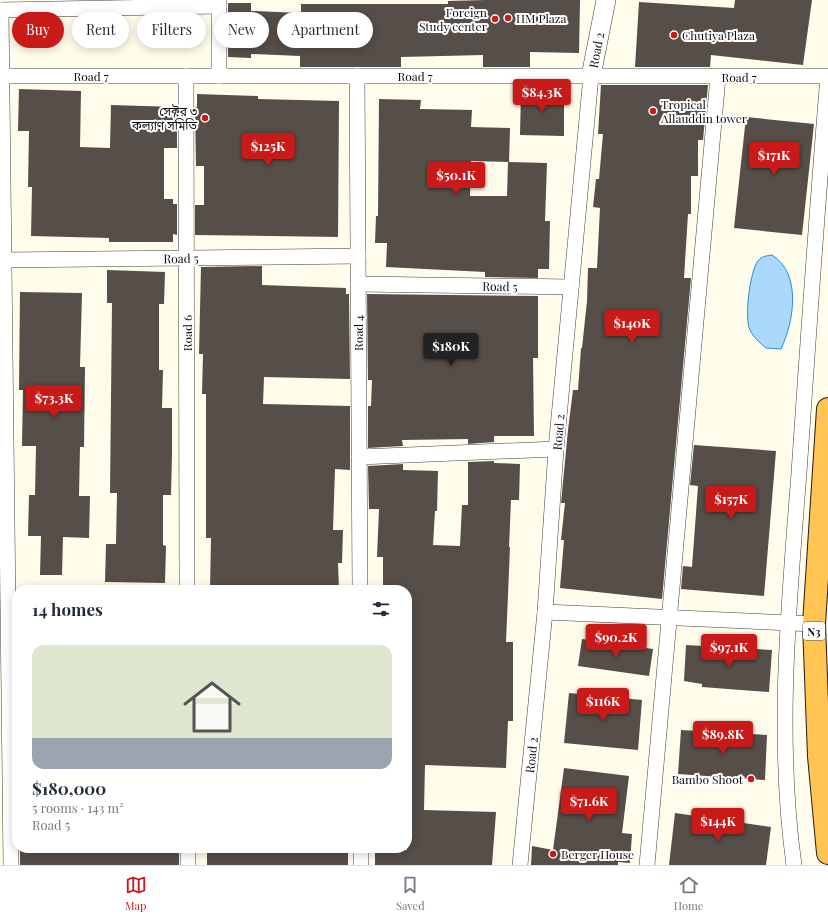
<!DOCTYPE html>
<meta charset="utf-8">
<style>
:root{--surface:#fff;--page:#f6f6f7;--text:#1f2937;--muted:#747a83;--line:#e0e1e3;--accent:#c81a18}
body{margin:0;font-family:"Playfair Display","Noto Sans Bengali",serif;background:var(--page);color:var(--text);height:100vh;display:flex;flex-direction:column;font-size:15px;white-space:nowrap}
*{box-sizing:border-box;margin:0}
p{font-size:13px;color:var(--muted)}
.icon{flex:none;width:22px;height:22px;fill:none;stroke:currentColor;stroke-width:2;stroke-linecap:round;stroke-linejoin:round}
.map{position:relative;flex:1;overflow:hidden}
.panel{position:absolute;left:12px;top:585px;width:400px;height:268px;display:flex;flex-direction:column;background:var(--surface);border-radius:16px;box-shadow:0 2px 10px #0003}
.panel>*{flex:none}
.guide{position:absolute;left:12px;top:12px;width:400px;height:36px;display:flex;gap:8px}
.price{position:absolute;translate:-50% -34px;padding:0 9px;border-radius:4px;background:var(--accent);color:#fff;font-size:13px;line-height:26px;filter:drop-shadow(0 1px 2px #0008)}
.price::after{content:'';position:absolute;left:50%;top:24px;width:12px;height:9px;margin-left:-6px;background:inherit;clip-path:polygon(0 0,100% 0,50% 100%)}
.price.active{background:#222;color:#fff}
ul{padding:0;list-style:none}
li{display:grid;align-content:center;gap:8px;height:212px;padding:0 20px}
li+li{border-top:1px solid var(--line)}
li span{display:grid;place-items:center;height:124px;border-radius:12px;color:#555}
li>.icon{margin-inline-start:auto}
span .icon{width:72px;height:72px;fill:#fffc;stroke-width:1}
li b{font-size:17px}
h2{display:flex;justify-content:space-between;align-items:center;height:48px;padding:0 20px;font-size:17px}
.pill{padding:0 14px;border-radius:18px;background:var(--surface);box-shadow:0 2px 10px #0003;font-size:14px;line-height:36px}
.pill.active{background:var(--accent);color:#fff}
.menu{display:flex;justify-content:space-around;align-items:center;height:56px;border-top:1px solid var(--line);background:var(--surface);font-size:11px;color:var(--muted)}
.menu a{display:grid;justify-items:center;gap:2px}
.menu .active{color:var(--accent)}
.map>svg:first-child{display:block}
.water{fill:#abd9fc;stroke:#2b8ad9}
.building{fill:#564e48}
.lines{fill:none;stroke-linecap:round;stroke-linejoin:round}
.minor-casing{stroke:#3f3f3f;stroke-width:16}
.tertiary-casing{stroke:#3f3f3f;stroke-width:20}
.trunk-casing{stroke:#1d1d1d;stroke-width:24}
.minor{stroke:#fff;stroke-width:15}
.tertiary{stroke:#fff;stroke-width:19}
.trunk{stroke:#ffc452;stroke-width:22}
.poi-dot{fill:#c81a18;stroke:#fff;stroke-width:1.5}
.labels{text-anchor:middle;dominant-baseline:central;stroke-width:4;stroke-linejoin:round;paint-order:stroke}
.shield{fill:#fff;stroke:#555;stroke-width:1}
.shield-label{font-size:11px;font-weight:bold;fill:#0c0c0c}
.poi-label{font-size:12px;fill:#0c0c0c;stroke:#fff;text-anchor:start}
.street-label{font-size:12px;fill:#0c0c0c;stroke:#fff}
</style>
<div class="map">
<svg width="828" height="865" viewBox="0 0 828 865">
<rect width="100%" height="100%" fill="#fffceb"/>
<!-- water -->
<path class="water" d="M772,255C802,274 794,321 781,349L766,348C760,343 753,337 750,330C744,318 750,271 758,261C762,256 766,256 772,255Z"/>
<!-- building -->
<g class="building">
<path d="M485,0H580L579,53L530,52V67H483V55L401,57V67H300V56L251,54V58L228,57V3H251V11L301,13V4H448V1Z"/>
<path d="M735,0H812L803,65L711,55L710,67H635L639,2L734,8Z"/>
<path d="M601,85H708L703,140H698V176H691V214H688L684,278H691L662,599L560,588L564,540H561L565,503H561L568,430L573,390H578L581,348H582L587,301L588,268H597L600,208L593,207L596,179H599L603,134H598Z"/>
<path d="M19,89L81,91L80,147L110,148L111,105L177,107V148H164V199H173V204H177V235L173,234V242H109V238L31,236L32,187H28L29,131H18Z"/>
<path d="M521,90L564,91V136L520,135Z"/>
<path d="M197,94L258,96V99L339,101L338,237L195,235V205H204V166H196L195,107H197Z"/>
<path d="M379,99L421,100L420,109L472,110L471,127L510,128L509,162L471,161L470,196H507L508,162L547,163L545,221H550L549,269H538V278L485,277V272L386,267L387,243H375L376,216H378Z"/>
<path d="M746,117L814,124L802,235L734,228Z"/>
<path d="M262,266V285L346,288V294H349L350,379L264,377L263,404L350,406V470L335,469L333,530H343L342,563H338L339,590H210L211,538H206V394H202L203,354H199L201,267Z"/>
<path d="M107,270L165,272L164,304H159V370H163L162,408H172V454L171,495H163V545L166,546L165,583L105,582L106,544H116L117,493H110L112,303H107Z"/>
<path d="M20,292L82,293L80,367H85L84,447H80L79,496H90L89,538L63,537L62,575H40L41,536H28L29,495H35L36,446H22L23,390H19Z"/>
<path d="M367,294L538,296V358H533L534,436H494V442L468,444V439L402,440L403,446L368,448V406H371L372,380H368Z"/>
<path d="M694,445L776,451L764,596L681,589L683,566L692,567L698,486L690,485Z"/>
<path d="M494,461V463L520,464L519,500H511L509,547H510L506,642H513V721H508L506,768L425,765L424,810L496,812L492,865H375V850H407V590H383V557H377L379,509H369L368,466L403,464V470L438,471L437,511H435L433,545L460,546L462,505H468V462Z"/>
<path d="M582,639L653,649L649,676L578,666Z"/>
<path d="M686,645L772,650L769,692L702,687V684L684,681Z"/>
<path d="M569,693L642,700L638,750L564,743Z"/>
<path d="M681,730L767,735L765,780L678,774Z"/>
<path d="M564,768L629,776L622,833L632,834L630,863L618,862V865H531L532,846L553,850Z"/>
<path d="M675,813L771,827L766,865H669Z"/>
<rect x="20" y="848" width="159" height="17"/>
<rect x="207" y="848" width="141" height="17"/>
</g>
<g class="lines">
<defs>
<g id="minor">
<path d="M0,10L219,6"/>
<path d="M1,10L11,865"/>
<path d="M2,76H828C817,208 808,341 799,473C789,602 776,736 794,865"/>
<path d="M186,76L187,590"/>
<path d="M219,76V0"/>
<path d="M357,76L360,590"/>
<path d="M4,260L358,256"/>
<path d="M358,284L571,287"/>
<path d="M359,457L556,449"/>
<path d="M545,612L814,624"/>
<path d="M188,848V865"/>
<path d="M361,848V865"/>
<path d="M520,865L545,612L556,449L591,76"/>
<path d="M647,865L718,77"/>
</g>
<path id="tertiary" d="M591,76L606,0"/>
<path id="trunk" d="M828,409L814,624L819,756L828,853"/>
</defs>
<!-- minor casing -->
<use href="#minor" class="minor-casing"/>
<!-- tertiary casing -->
<use href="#tertiary" class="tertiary-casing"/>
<!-- trunk casing -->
<use href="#trunk" class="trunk-casing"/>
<!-- minor -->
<use href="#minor" class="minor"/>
<!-- tertiary -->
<use href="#tertiary" class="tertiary"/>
<!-- trunk -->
<use href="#trunk" class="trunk"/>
</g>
<!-- markers -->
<g class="poi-dot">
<circle cx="508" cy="18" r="4"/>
<circle cx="495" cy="19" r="4"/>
<circle cx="674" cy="35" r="4"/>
<circle cx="653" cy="111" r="4"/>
<circle cx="205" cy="118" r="4"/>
<circle cx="751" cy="779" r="4"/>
<circle cx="553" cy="854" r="4"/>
</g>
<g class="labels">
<!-- shield labels -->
<rect class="shield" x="803" y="622" width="22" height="18" rx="3"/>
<g class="shield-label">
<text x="814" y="631">N3</text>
</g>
<!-- poi labels -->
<g class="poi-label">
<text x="487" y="12" text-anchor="end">Foreign<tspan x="487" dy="14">Study center</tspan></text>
<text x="516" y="18">HM Plaza</text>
<text x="682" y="35">Chutiya Plaza</text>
<text x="661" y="104">Tropical<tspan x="661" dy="14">Allauddin tower</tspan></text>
<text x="197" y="111" text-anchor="end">সেক্টর ৩<tspan x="197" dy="14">কল্যাণ সমিতি</tspan></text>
<text x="743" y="779" text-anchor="end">Bambo Shoot</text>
<text x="561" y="854">Berger House</text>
</g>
<!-- street labels -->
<g class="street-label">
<text transform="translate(596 50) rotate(-79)">Road 2</text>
<text x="91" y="76">Road 7</text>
<text x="415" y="76">Road 7</text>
<text x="739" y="77">Road 7</text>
<text transform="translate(181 258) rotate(-1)">Road 5</text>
<text transform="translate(500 286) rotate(1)">Road 5</text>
<text transform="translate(187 333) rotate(-90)">Road 6</text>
<text transform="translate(358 333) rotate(-90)">Road 4</text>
<text transform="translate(558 432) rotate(-85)">Road 2</text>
<text transform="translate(531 755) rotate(-84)">Road 2</text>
</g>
</g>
</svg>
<b class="price" style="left:542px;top:113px">$84.3K</b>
<b class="price" style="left:268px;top:167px">$125K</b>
<b class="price" style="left:774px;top:176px">$171K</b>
<b class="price" style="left:456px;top:196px">$50.1K</b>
<b class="price" style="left:632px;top:344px">$140K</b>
<b class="price active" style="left:451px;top:367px">$180K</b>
<b class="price" style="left:54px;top:419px">$73.3K</b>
<b class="price" style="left:731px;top:520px">$157K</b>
<b class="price" style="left:616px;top:658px">$90.2K</b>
<b class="price" style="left:729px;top:668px">$97.1K</b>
<b class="price" style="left:603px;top:722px">$116K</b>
<b class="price" style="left:723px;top:755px">$89.8K</b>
<b class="price" style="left:589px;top:822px">$71.6K</b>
<b class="price" style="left:718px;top:842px">$144K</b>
<div class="guide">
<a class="pill active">Buy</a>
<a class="pill">Rent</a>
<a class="pill">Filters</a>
<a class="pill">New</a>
<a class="pill">Apartment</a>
</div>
<section class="panel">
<h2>14 homes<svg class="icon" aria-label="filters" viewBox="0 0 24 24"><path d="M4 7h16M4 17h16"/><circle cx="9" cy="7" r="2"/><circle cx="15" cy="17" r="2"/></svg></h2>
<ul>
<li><span style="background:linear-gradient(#dfe7d0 75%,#9aa5b1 0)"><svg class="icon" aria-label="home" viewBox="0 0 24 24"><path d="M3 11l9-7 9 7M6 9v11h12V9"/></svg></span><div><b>$180,000</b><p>5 rooms · 143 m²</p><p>Road 5</p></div></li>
</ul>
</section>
</div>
<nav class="menu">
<a class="active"><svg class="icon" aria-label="map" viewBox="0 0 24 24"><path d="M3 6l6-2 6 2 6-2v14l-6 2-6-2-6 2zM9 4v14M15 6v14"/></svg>Map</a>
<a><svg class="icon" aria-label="saved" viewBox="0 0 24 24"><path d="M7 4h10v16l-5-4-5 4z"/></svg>Saved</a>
<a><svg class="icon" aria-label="home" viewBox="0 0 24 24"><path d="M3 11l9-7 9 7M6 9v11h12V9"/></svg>Home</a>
</nav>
